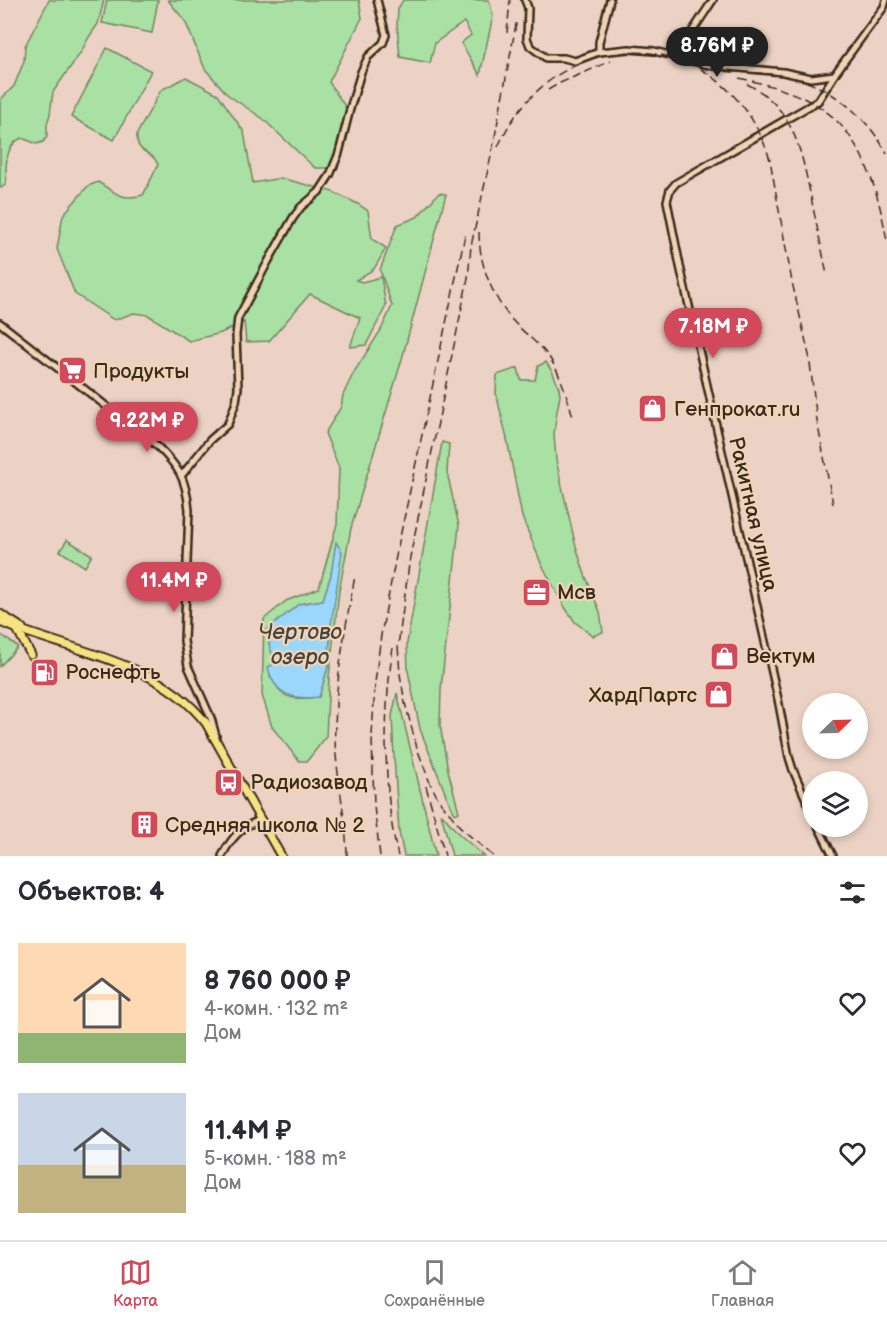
<!DOCTYPE html>
<html lang="ru">
<meta charset="utf-8">
<style>
:root{--surface:#fff;--page:#f2f2f3;--text:#2b2b33;--muted:#7c7c81;--line:#e1e1e2;--accent:#d1495b}
body{margin:0;font-family:"Balsamiq Sans",sans-serif;background:var(--page);color:var(--text);height:100vh;display:flex;flex-direction:column;font-size:22px;white-space:nowrap}
*{box-sizing:border-box;margin:0}
p{font-size:20px;color:var(--muted)}
.icon{flex:none;width:33px;height:33px;fill:none;stroke:currentColor;stroke-width:2;stroke-linecap:round;stroke-linejoin:round}
.map{position:relative;height:856px;overflow:hidden}
.details{display:flex;flex-direction:column;background:var(--surface);flex:1}
.details>*{flex:none}
.needle{width:39px;rotate:67deg}
.tools{position:absolute;left:802px;top:693px;display:grid;gap:12px}
.tools a{display:grid;place-items:center;width:66px;height:66px;border-radius:50%;background:var(--surface);box-shadow:0 3px 9px #0003;font-size:30px}
.price{position:absolute;translate:-50% -51px;padding:0 14px;border-radius:21px;background:var(--accent);color:#fff;font-size:20px;line-height:39px;filter:drop-shadow(0 2px 3px #0008)}
.price::after{content:'';position:absolute;left:50%;top:36px;width:18px;height:14px;margin-left:-9px;background:inherit;clip-path:polygon(0 0,100% 0,50% 100%)}
.price.on{background:#222;color:#fff}
ul{padding:0;list-style:none}
li{display:flex;align-items:center;gap:18px;height:150px;padding:0 18px}
li span{display:grid;place-items:center;flex:none;width:168px;height:120px;border-radius:0px;color:#555}
li>.icon{margin-inline-start:auto}
span .icon{width:72px;height:72px;fill:#fffc;stroke-width:1}
li b{font-size:26px}
h2{display:flex;justify-content:space-between;align-items:center;height:72px;padding:0 18px;font-size:26px}
.menu{display:flex;justify-content:space-around;align-items:center;height:84px;border-top:2px solid var(--line);background:var(--surface);font-size:16px;color:var(--muted)}
.menu a{display:grid;justify-items:center;gap:3px}
.menu .on{color:var(--accent)}
.map>svg:first-child{display:block}
.green{fill:#a9e0a3;stroke:#728560;stroke-width:1.5;fill-rule:evenodd}
.water{fill:#9bd6fc;stroke:#7591a3;stroke-width:1.5}
.lines{fill:none;stroke-linecap:round;stroke-linejoin:round}
.minor-casing{stroke:#3b2a1e;stroke-width:10}
.major-casing{stroke:#3b2a1e;stroke-width:11}
.minor{stroke:#efd4b6;stroke-width:5}
.major{stroke:#f7e281;stroke-width:7}
.rail{stroke:#3b2a1e;stroke-width:1.5;stroke-dasharray:9 4.5;stroke-linecap:butt}
.labels{text-anchor:middle;dominant-baseline:central;stroke-width:4.5;stroke-linejoin:round;paint-order:stroke}
.poi-label{font-size:21px;fill:#3b2a1e;stroke:#efd4b6;text-anchor:start}
.street-label{font-size:21px;fill:#3b2a1e;stroke:#efd4b6}
.water-label{font-size:22px;font-style:italic;fill:#49443f;stroke:#efd4b6}
</style>
<div class="map">
<svg width="887" height="856" viewBox="0 0 887 856">
<rect width="100%" height="100%" fill="#ecd2c4"/>
<filter id="ink" filterUnits="userSpaceOnUse"><feTurbulence type="fractalNoise" baseFrequency=".0167" numOctaves="2"/><feDisplacementMap in="SourceGraphic" scale="12" xChannelSelector="R" yChannelSelector="G"/><feConvolveMatrix kernelMatrix="1 2 1 2 8 2 1 2 1" color-interpolation-filters="sRGB"/></filter>
<g filter="url(#ink)">
<!-- green -->
<g class="green">
<path d="M49,0H104L98,24L89,37L81,52L53,92L50,114L47,124V137L43,142L37,144L22,138C9,143 6,157 6,171C6,175 8,181 5,185C4,186 3,187 1,188L0,187V100L14,86L24,61L25,46Z"/>
<path d="M107,0H158L152,33L102,23Z"/>
<path d="M168,0H359L362,18L329,82L348,111L331,168H315L262,118L228,95L205,69L185,21Z"/>
<path d="M403,0H489L493,16L480,75L461,43L471,35L464,22L435,43L430,63L400,57L397,25L398,9Z"/>
<path d="M107,48L151,71L114,140L71,117Z"/>
<path d="M186,77L218,94L244,132L253,183L281,178L333,192L358,204L368,211L372,239L386,248L374,269L356,280L362,282L381,277L386,306L366,345L350,347L360,318L310,294L269,341L246,342L244,322L221,333L189,341L148,315L134,313L114,320L75,294L57,249L63,215L88,186L98,182C116,193 121,201 143,195L158,165C153,149 135,156 137,134L161,90Z"/>
<path d="M439,193L446,194L402,359L351,528L339,591L329,677L326,737L307,761H299L272,727L262,695L264,619L286,601L319,588L337,524L339,468L325,433L341,407L343,395L354,372L381,330L392,306L380,270L397,225L417,217ZM336,543L328,667L319,697C308,698 290,701 281,692C277,687 274,681 270,676L276,663L270,648L267,630L299,604L323,600L331,575Z"/>
<path d="M546,362L553,373L559,388L560,396L557,411L554,434L556,460L575,543L584,572L600,612L603,632L593,636L575,622L564,606L541,563L522,517L507,439L496,393L497,375L518,368L521,380H535L538,366Z"/>
<path d="M442,442L449,444L447,472L459,526L441,689L440,725L448,770L459,812L455,814L446,795L420,729L408,671L407,643Z"/>
<path d="M67,540L92,555L85,567L60,551Z"/>
<path d="M0,634L18,647L0,666Z"/>
<path d="M397,693L436,856H404L399,832L394,757L392,716Z"/>
<path d="M441,813L459,834L484,856H452Z"/>
</g>
<!-- water -->
<path class="water" d="M336,542L342,552L331,625L328,667L319,697C293,700 274,695 268,667L276,663L270,648L267,630L299,604L323,600L331,575Z"/>
<g class="lines">
<defs>
<g id="minor">
<path d="M525,0L528,8L527,38L530,46L546,58H564L575,61L599,52L629,49L654,51L708,65L783,72L811,78L834,75"/>
<path d="M599,52V42L610,0"/>
<path d="M676,56L713,0"/>
<path d="M0,323L156,445C179,467 186,478 189,510L184,641L188,666L211,718L216,736"/>
<path d="M182,475L210,440L228,424L236,402L238,388L236,335L238,318L269,260L293,218L301,207L319,192L330,175L339,153L350,109L361,72L368,57L383,43L386,35L377,0"/>
<path d="M813,815L793,770L789,757L778,699L680,266L667,201L670,190L676,183L818,101L837,71L884,7L886,0"/>
<path d="M818,826L833,856"/>
<path d="M222,856C227,845 237,832 247,826C251,824 256,822 260,819"/>
</g>
<g id="major">
<path d="M0,614L22,628"/>
<path d="M0,622C69,651 157,660 206,723L281,856"/>
<path d="M17,629L31,655"/>
</g>
</defs>
<!-- minor casing -->
<use href="#minor" class="minor-casing"/>
<!-- major casing -->
<use href="#major" class="major-casing"/>
<!-- minor -->
<use href="#minor" class="minor"/>
<!-- major -->
<use href="#major" class="major"/>
<!-- rail -->
<g class="rail">
<path d="M507,33L510,0"/>
<path d="M701,69C736,91 758,121 770,160L792,282L809,355L817,421L833,504"/>
<path d="M739,78C765,84 790,90 813,103C862,130 878,190 887,241"/>
<path d="M747,84C794,107 801,151 811,197C816,223 822,249 827,275"/>
<path d="M548,90L560,83L611,61"/>
<path d="M498,147C524,86 583,46 650,53C674,56 697,68 721,71C744,73 767,72 790,77C831,86 868,117 887,154"/>
<path d="M479,232C479,264 492,297 513,321C524,333 539,344 549,357C561,375 567,396 573,417"/>
<path d="M393,648C383,711 383,794 398,856"/>
<path d="M426,786L445,856"/>
<path d="M347,856C346,817 337,780 335,741C334,729 336,716 336,704C339,661 347,618 355,576"/>
<path d="M380,856L374,806L372,736L375,683L381,635L397,551L465,235"/>
<path d="M493,856L462,829L439,800L430,783L417,748L405,703L400,674L398,646L410,557L468,278L471,246L493,147L517,19"/>
</g>
</g>
</g>
<!-- icons -->
<defs>
<symbol id="supermarket-square" viewBox="-11 -11 22 22"><rect x="-9" y="-9" width="18" height="18" rx="4" fill="#d1495b" stroke="#efd4b6"/><path d="M-6-5.5h2.5l.6 2H6L4.5 2H-2.5L-4.4-4H-6ZM-1.5 3.2a1.3 1.3 0 1 0 .1 0ZM3 3.2a1.3 1.3 0 1 0 .1 0Z" fill="#fff"/></symbol>
<symbol id="shop-square" viewBox="-11 -11 22 22"><rect x="-9" y="-9" width="18" height="18" rx="4" fill="#d1495b" stroke="#efd4b6"/><path d="M-5-2.5h2.3a2.7 3.5 0 0 1 5.4 0H5L5.5 6h-11ZM-1.5-2.5h3a1.5 2.3 0 0 0-3 0Z" fill="#fff"/></symbol>
<symbol id="office-square" viewBox="-11 -11 22 22"><rect x="-9" y="-9" width="18" height="18" rx="4" fill="#d1495b" stroke="#efd4b6"/><path d="M-6-3h4V-5.5h4V-3h4V5H-6ZM-1-4.5V-3h2v-1.5ZM-6 0V1H6V0Z" fill="#fff"/></symbol>
<symbol id="fuel-square" viewBox="-11 -11 22 22"><rect x="-9" y="-9" width="18" height="18" rx="4" fill="#d1495b" stroke="#efd4b6"/><path d="M-5.5-6h7V0h2V4h1.3V-2.5L3-4.5l.8-.8L6-3V5H2.5V1h-1V6h-7ZM-4.2-4.7v3.2H.2V-4.7Z" fill="#fff"/></symbol>
<symbol id="bus-square" viewBox="-11 -11 22 22"><rect x="-9" y="-9" width="18" height="18" rx="4" fill="#d1495b" stroke="#efd4b6"/><path d="M-5-6H5V4H4V6H2V4H-2V6H-4V4H-5ZM-3.5-4V0h7V-4ZM-3.5 1.2v1.5H-2V1.2ZM2 1.2v1.5H3.5V1.2Z" fill="#fff"/></symbol>
<symbol id="building-square" viewBox="-11 -11 22 22"><rect x="-9" y="-9" width="18" height="18" rx="4" fill="#d1495b" stroke="#efd4b6"/><path d="M-4-6H4V6H1V3H-1V6H-4ZM-2.5-4.3h1.7v1.8h-1.7ZM.8-4.3h1.7v1.8H.8ZM-2.5-1h1.7V.8h-1.7ZM.8-1h1.7V.8H.8Z" fill="#fff"/></symbol>
</defs>
<g fill-rule="evenodd">
<use href="#supermarket-square" x="56" y="354" width="33" height="33"/>
<use href="#shop-square" x="636" y="392" width="33" height="33"/>
<use href="#office-square" x="520" y="576" width="33" height="33"/>
<use href="#shop-square" x="708" y="640" width="33" height="33"/>
<use href="#fuel-square" x="28" y="656" width="33" height="33"/>
<use href="#shop-square" x="702" y="678" width="33" height="33"/>
<use href="#bus-square" x="212" y="766" width="33" height="33"/>
<use href="#building-square" x="128" y="808" width="33" height="33"/>
</g>
<g class="labels">
<!-- poi labels -->
<g class="poi-label">
<text x="93" y="371">Продукты</text>
<text x="674" y="409">Генпрокат.ru</text>
<text x="557" y="592">Мсв</text>
<text x="746" y="656">Вектум</text>
<text x="65" y="672">Роснефть</text>
<text x="697" y="695" text-anchor="end">ХардПартс</text>
<text x="250" y="782">Радиозавод</text>
<text x="165" y="825">Средняя школа № 2</text>
</g>
<!-- street labels -->
<g class="street-label">
<text transform="translate(753 514) rotate(77)">Ракитная улица</text>
</g>
<!-- water labels -->
<g class="water-label">
<text x="300" y="632">Чертово<tspan x="300" dy="25">озеро</tspan></text>
</g>
</g>
</svg>
<div class="tools">
<a><svg class="needle" viewBox="-14 -14 28 28"><path d="M0-13l5 13h-10z" fill="#e53935"/><path d="M0 13l5-13h-10z" fill="#7c7c81"/></svg></a>
<a><svg class="icon" aria-label="layers" viewBox="0 0 24 24"><path d="M12 4l9 5-9 5-9-5zM3 14l9 5 9-5"/></svg></a>
</div>
<b class="price on" style="left:717px;top:78px">8.76M ₽</b>
<b class="price" style="left:713px;top:359px">7.18M ₽</b>
<b class="price" style="left:147px;top:453px">9.22M ₽</b>
<b class="price" style="left:174px;top:613px">11.4M ₽</b>
</div>
<section class="details">
<h2>Объектов: 4<svg class="icon" aria-label="filters" viewBox="0 0 24 24"><path d="M4 7h16M4 17h16"/><circle cx="9" cy="7" r="2"/><circle cx="15" cy="17" r="2"/></svg></h2>
<ul>
<li><span style="background:linear-gradient(#ffd9b3 75%,#8fb573 0)"><svg class="icon" aria-label="home" viewBox="0 0 24 24"><path d="M3 11l9-7 9 7M6 9v11h12V9"/></svg></span><div><b>8 760 000 ₽</b><p>4-комн. · 132 m²</p><p>Дом</p></div><svg class="icon" aria-label="heart" viewBox="0 0 24 24"><path d="M12 20l-8-8c-3-5 5-10 8-4 3-6 11-1 8 4z"/></svg></li>
<li><span style="background:linear-gradient(#c9d6e8 60%,#c2b280 0)"><svg class="icon" aria-label="home" viewBox="0 0 24 24"><path d="M3 11l9-7 9 7M6 9v11h12V9"/></svg></span><div><b>11.4M ₽</b><p>5-комн. · 188 m²</p><p>Дом</p></div><svg class="icon" aria-label="heart" viewBox="0 0 24 24"><path d="M12 20l-8-8c-3-5 5-10 8-4 3-6 11-1 8 4z"/></svg></li>
</ul>
</section>
<nav class="menu">
<a class="on"><svg class="icon" aria-label="map" viewBox="0 0 24 24"><path d="M3 6l6-2 6 2 6-2v14l-6 2-6-2-6 2zM9 4v14M15 6v14"/></svg>Карта</a>
<a><svg class="icon" aria-label="saved" viewBox="0 0 24 24"><path d="M7 4h10v16l-5-4-5 4z"/></svg>Сохранённые</a>
<a><svg class="icon" aria-label="home" viewBox="0 0 24 24"><path d="M3 11l9-7 9 7M6 9v11h12V9"/></svg>Главная</a>
</nav>
